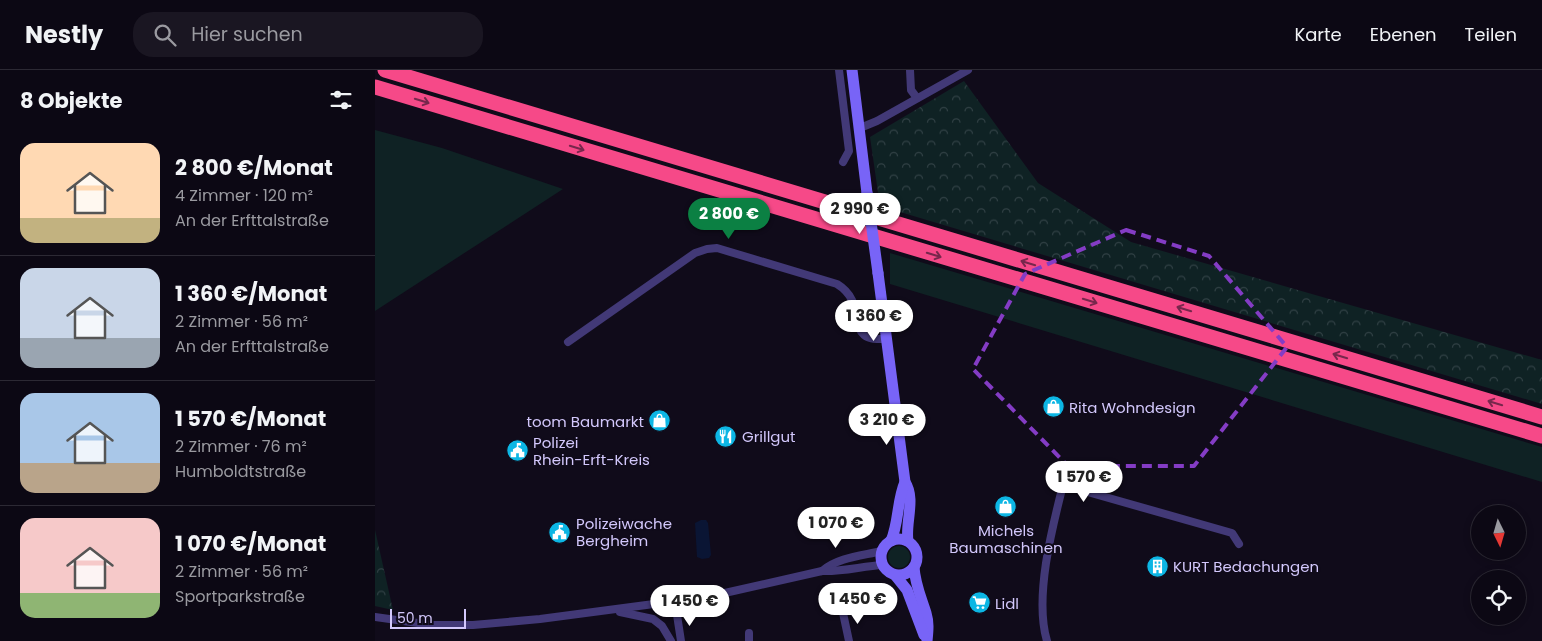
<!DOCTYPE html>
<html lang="de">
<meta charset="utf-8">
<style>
:root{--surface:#0c0814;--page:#1a1622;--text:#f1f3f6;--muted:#9a9aa0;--line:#2c2934;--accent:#0b8043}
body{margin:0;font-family:Poppins,sans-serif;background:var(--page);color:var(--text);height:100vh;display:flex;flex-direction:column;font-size:19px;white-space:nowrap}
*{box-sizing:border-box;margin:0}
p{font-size:16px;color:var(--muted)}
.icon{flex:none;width:28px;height:28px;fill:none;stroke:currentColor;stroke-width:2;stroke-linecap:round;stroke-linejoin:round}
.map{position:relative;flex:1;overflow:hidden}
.panel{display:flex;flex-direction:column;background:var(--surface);width:375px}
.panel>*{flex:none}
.needle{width:32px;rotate:175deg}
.controls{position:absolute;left:1096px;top:435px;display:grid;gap:10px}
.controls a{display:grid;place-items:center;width:55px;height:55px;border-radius:50%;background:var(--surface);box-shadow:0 2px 8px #0003,0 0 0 1px var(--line);font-size:25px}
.scale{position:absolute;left:15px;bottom:12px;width:76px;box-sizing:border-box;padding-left:5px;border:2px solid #d3c8fc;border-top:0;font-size:14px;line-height:18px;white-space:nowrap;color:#d3c8fc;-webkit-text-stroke:4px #100b1a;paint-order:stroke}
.price{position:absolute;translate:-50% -42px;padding:0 11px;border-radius:18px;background:#fff;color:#222;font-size:16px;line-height:32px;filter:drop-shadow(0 1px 2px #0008)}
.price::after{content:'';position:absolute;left:50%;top:30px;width:15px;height:11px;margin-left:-8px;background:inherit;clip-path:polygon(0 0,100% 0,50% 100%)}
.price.selected{background:var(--accent);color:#fff}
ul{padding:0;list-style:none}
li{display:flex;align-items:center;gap:15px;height:125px;padding:0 20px}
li+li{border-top:1px solid var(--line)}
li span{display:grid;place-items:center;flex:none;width:140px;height:100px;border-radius:15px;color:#555}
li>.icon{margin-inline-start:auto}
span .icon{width:60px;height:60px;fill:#fffc;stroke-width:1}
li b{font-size:21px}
h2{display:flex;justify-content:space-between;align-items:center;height:60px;padding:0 20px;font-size:21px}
header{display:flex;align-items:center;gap:30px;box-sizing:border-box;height:70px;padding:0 25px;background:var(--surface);border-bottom:1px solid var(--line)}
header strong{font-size:24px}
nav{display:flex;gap:28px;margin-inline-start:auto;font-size:18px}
.search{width:350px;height:45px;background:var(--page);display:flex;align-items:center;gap:12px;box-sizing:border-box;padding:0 18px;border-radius:20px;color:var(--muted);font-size:19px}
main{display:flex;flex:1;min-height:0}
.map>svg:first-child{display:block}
.grass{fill:#0f2224}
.forest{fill:url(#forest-crowns)}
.water{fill:#0a1534}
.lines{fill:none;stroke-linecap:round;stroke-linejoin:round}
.street{stroke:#423977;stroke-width:8}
.secondary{stroke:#7864f7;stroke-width:11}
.highway{stroke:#f64988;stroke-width:15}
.secondary-bridge{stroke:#7864f7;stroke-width:11}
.oneway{stroke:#77274c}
.marked{fill:none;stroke:#843cc5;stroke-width:4;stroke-dasharray:10 6;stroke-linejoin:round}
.labels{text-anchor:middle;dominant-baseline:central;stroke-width:4;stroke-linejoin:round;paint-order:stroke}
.poi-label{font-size:15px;fill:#d3c8fc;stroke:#100b1a;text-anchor:start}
</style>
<header>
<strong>Nestly</strong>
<div class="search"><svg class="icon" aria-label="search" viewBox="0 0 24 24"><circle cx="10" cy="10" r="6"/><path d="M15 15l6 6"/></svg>Hier suchen</div>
<nav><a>Karte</a><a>Ebenen</a><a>Teilen</a></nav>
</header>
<main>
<section class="panel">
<h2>8 Objekte<svg class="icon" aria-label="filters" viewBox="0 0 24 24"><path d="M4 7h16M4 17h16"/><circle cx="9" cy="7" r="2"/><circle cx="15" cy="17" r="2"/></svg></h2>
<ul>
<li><span style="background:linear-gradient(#ffd9b3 75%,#c2b280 0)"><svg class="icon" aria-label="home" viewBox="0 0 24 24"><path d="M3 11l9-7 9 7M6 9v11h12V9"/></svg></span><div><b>2 800 €/Monat</b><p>4 Zimmer · 120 m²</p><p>An der Erfttalstraße</p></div></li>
<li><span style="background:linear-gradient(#c9d6e8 70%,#9aa5b1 0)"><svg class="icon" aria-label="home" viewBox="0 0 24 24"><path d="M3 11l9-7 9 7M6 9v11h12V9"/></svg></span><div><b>1 360 €/Monat</b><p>2 Zimmer · 56 m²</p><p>An der Erfttalstraße</p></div></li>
<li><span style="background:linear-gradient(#a9c7e8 70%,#b9a48a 0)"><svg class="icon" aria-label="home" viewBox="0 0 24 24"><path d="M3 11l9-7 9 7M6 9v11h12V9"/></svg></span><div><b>1 570 €/Monat</b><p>2 Zimmer · 76 m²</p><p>Humboldtstraße</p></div></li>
<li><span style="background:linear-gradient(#f6c9c9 75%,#8fb573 0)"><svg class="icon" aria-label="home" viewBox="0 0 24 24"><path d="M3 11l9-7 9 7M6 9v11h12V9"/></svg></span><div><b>1 070 €/Monat</b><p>2 Zimmer · 56 m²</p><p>Sportparkstraße</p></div></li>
</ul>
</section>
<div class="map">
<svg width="1167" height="571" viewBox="0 0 1167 571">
<defs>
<pattern id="forest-crowns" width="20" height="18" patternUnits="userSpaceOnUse" patternTransform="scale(1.25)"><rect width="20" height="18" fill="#0f2224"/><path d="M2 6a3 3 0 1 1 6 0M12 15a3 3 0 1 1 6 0" fill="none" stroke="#314145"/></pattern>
</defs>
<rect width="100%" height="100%" fill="#100b1a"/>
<!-- grass -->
<g class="grass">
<path d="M0,60L67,78L188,119L0,241Z"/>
<path d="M515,183L1167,377V412L515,214Z"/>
<path d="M727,398L731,399L730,405L737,414L736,420L733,419L725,405Z"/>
<circle cx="524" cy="487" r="11"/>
</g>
<!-- forest -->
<g class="forest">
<path d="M589,11L663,113L756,172L1167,290V334L505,136L495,67Z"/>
<path d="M0,460L18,540L0,536Z"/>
</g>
<!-- water -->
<path class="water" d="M326,450H331L333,453L336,485L334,488L327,489L322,487L320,453Z"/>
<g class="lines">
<!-- street -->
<g class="street">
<path d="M464,0L474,81L468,92"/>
<path d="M535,0L536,20L542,28"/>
<path d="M485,58L502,51L593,0"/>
<path d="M193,272L320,183L332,179L342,178L462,214C488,230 477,255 489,265C495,270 505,269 512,269"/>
<path d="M447,501C464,487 486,486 507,481"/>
<path d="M245,542L278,549L287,556L296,571"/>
<path d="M468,543L474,571"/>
<path d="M302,545L306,571"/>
<path d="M0,547L57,555H98L165,549L332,527L447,501C467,502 488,496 508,495"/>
<path d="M374,571V563"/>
<path d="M672,571C659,528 677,458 688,415L857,463L864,474"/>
</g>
<!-- secondary -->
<g class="secondary">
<path d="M477,0L492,123"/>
<path d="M503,203L530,412C541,429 530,453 533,471"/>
<circle cx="524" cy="487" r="18"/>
<path d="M516,471C524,452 522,430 530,412"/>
<path d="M539,497C540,514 546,527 551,543C554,553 553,561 552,571"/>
<path d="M520,505L532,520L549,565"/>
</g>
<!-- highway -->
<g class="highway">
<path d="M10,0L1167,347"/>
<path d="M0,17L1167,366"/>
</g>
<!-- secondary-bridge -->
<path class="secondary-bridge" d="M492,123L503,203"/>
</g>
<!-- one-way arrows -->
<defs><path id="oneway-shaft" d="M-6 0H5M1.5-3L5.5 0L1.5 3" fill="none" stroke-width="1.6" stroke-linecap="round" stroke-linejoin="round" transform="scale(1.25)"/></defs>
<g class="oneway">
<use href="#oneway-shaft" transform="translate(47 31) rotate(17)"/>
<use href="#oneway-shaft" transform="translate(202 78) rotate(17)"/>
<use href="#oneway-shaft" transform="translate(559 185) rotate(17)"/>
<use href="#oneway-shaft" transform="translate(653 193) rotate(-163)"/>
<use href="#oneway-shaft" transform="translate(715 231) rotate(17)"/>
<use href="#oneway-shaft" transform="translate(809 239) rotate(-163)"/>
<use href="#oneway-shaft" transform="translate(965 286) rotate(-163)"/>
<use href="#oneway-shaft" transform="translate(1120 333) rotate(-163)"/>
</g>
<!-- marked area -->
<path class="marked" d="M751,160L834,186L912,277L819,396H693L598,299L650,204Z"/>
<!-- icons -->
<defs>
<symbol id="shop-disc" viewBox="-11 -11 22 22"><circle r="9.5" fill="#0cb6e4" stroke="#100b1a"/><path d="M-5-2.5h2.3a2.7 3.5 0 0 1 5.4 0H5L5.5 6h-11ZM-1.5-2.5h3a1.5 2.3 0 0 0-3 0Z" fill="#fff"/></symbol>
<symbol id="restaurant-disc" viewBox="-11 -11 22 22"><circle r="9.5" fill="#0cb6e4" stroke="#100b1a"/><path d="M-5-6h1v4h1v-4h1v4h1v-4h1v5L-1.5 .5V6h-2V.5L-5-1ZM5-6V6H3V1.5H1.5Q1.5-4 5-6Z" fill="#fff"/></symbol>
<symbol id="civic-disc" viewBox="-11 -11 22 22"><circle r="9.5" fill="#0cb6e4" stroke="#100b1a"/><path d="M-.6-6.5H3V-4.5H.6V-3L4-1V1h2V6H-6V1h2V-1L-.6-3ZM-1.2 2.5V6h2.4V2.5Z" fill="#fff"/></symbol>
<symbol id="building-disc" viewBox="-11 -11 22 22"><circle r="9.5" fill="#0cb6e4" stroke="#100b1a"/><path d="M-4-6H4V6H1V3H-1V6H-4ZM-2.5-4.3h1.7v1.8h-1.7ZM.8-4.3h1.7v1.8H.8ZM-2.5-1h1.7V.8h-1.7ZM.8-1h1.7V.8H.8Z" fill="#fff"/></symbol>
<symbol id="supermarket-disc" viewBox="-11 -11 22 22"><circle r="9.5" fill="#0cb6e4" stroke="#100b1a"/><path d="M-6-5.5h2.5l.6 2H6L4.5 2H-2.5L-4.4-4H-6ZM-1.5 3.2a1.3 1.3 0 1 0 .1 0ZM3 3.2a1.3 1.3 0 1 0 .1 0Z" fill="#fff"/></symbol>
</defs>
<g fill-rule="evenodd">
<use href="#shop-disc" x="666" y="324" width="25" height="25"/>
<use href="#shop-disc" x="272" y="338" width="25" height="25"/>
<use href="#restaurant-disc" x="338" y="354" width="25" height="25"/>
<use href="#civic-disc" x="130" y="368" width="25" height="25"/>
<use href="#shop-disc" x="618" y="424" width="25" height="25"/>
<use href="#civic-disc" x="172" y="450" width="25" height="25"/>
<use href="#building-disc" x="770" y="484" width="25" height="25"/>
<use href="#supermarket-disc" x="592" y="520" width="25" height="25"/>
</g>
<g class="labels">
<!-- poi labels -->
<g class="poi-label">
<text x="694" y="337">Rita Wohndesign</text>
<text x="269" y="351" text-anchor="end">toom Baumarkt</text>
<text x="367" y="366">Grillgut</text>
<text x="158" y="372">Polizei<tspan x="158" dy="17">Rhein-Erft-Kreis</tspan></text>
<text x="201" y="453">Polizeiwache<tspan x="201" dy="17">Bergheim</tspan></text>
<text x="631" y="460" text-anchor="middle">Michels<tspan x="631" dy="17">Baumaschinen</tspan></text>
<text x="798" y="496">KURT Bedachungen</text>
<text x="620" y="533">Lidl</text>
</g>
</g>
</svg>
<div class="controls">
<a><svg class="needle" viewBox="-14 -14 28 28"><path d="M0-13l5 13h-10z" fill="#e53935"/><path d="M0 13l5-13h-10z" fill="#9a9aa0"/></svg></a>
<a><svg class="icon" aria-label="locate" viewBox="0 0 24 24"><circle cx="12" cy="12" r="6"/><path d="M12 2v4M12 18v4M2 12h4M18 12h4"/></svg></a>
</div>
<div class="scale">50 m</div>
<b class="price" style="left:485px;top:165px">2 990 €</b>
<b class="price selected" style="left:354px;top:170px">2 800 €</b>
<b class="price" style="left:499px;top:272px">1 360 €</b>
<b class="price" style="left:512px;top:376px">3 210 €</b>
<b class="price" style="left:709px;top:433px">1 570 €</b>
<b class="price" style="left:461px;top:479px">1 070 €</b>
<b class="price" style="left:483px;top:555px">1 450 €</b>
<b class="price" style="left:315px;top:557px">1 450 €</b>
</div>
</main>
